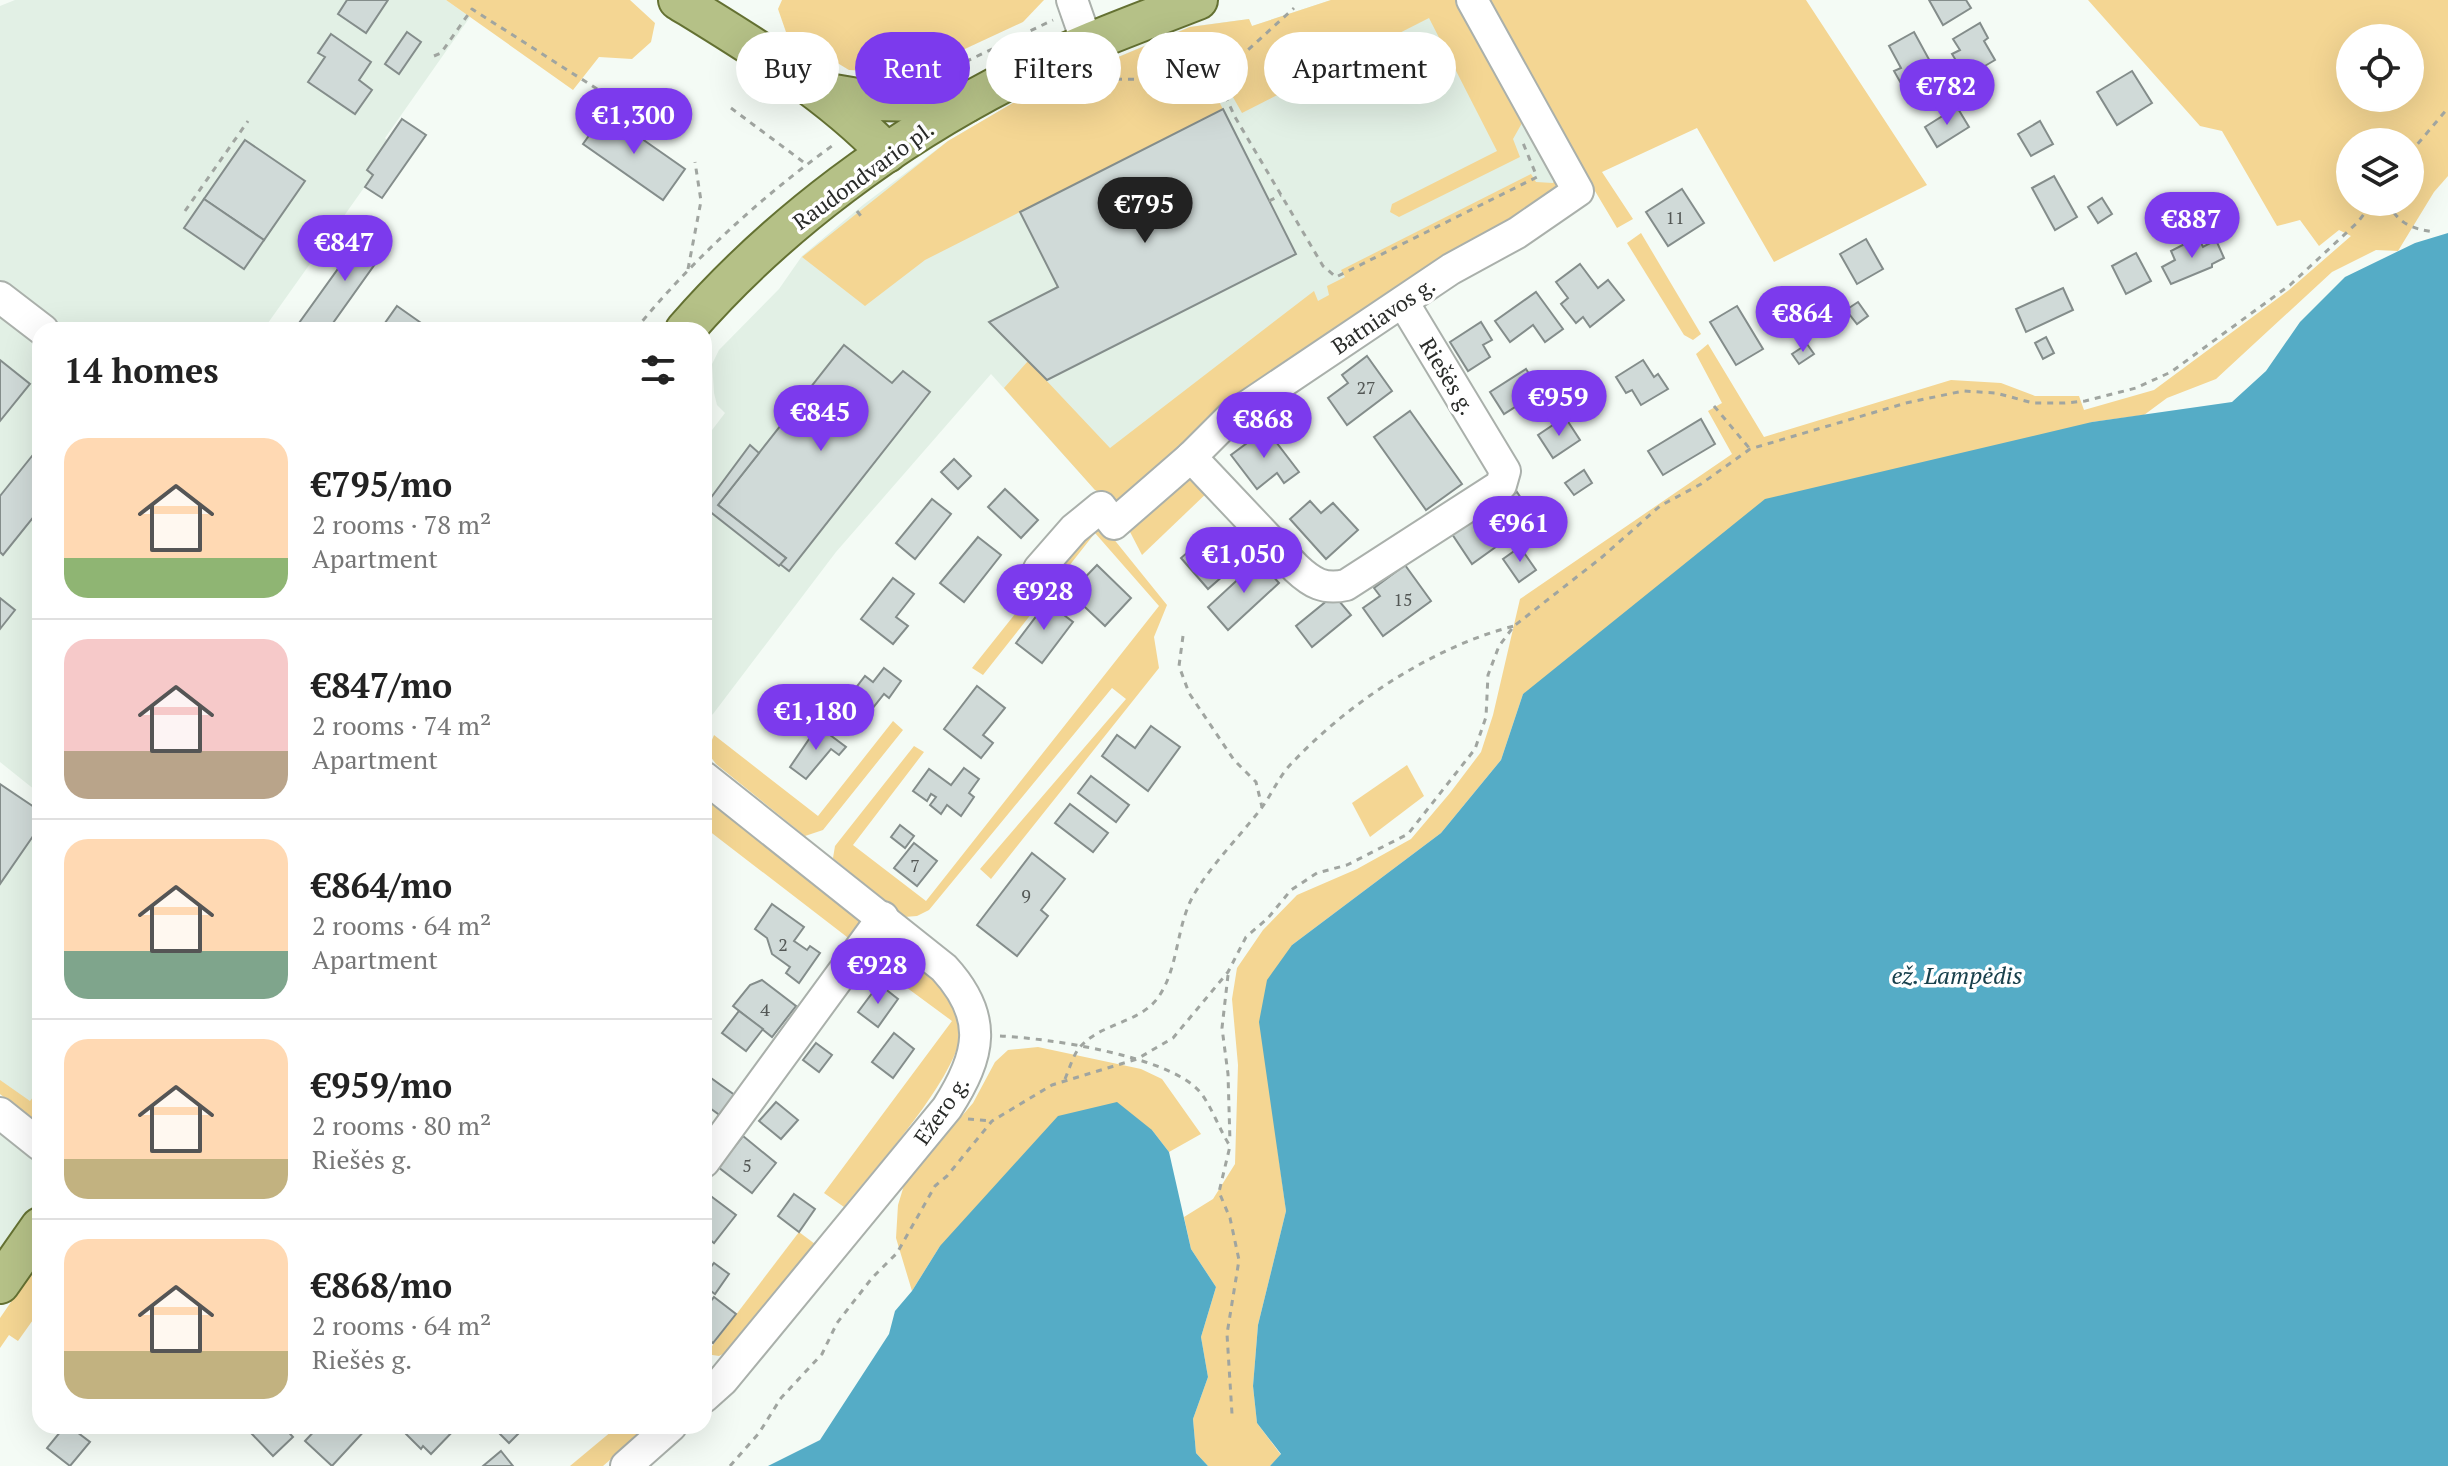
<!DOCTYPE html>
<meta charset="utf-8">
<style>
:root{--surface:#fff;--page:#f6f6f6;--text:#222;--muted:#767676;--line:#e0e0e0;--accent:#7c3aed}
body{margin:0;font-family:"PT Serif",serif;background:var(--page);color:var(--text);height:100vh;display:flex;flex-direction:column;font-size:30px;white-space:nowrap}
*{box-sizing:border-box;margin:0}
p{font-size:26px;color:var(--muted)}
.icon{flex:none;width:44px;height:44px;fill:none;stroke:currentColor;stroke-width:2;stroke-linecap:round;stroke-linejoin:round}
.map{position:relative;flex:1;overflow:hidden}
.drawer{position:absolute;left:32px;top:322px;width:680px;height:1112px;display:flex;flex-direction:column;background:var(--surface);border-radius:24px;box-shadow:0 8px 32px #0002}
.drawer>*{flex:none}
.guide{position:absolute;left:736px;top:32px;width:760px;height:72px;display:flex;gap:16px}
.tools{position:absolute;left:2336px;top:24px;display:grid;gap:16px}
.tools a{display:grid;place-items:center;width:88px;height:88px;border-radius:50%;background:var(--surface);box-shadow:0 8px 32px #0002;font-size:40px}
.price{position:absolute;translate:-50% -68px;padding:0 18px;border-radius:28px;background:var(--accent);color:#fff;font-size:26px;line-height:52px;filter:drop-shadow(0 2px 4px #0008)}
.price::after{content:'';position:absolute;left:50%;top:48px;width:24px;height:18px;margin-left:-12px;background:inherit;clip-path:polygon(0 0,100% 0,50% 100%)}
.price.active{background:#222;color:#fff}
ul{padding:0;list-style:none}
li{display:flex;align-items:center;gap:24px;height:200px;padding:0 32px}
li+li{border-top:2px solid var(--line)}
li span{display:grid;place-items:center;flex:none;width:224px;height:160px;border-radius:24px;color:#555}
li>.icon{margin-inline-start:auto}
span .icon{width:96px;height:96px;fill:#fffc;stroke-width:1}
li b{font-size:34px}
h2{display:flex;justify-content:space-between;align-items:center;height:96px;padding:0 32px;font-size:34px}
.chip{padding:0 28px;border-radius:36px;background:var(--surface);box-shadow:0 8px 32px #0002;font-size:28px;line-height:72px}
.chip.active{background:var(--accent);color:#fff}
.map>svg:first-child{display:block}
.built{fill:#e2f0e5}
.green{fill:#f4d693;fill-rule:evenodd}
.water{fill:#55acc6}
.building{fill:#d0dad8;stroke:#848d8b;stroke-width:2}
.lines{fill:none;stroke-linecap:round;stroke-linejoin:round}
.minor-casing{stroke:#aab0ab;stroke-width:34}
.major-casing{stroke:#647132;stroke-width:42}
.path{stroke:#a0a5a0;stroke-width:3;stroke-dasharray:6 6;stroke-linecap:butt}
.minor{stroke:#fff;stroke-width:30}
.major{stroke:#b5c187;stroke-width:38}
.labels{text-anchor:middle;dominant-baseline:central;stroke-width:7;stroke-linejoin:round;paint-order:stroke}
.number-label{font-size:18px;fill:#535755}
.street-label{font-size:22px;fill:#292b29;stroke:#fff}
.water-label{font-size:24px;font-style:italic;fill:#18404c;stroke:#fff}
</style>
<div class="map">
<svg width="2448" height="1466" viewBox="0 0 2448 1466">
<rect width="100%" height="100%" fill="#f4fbf5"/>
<!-- built -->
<g class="built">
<path d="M15,0H446L470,17L385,138L387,140L367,170L373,175L263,330H40V794L0,762V6Z"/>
<path d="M1331,0H1459L1560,180L1535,203L1095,490L991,374L836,552L713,714L704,721V424L712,430L725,413L717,405L714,393L712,364L719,350L779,289L802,256L863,205L948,141L1023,97L1189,27L1249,19L1252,26Z"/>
<path d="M0,784L40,811V1126L0,1094Z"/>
<path d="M0,1132L40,1164V1196L0,1254Z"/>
</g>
<!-- green -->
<g class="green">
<path d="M446,0H630L655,23L651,42L632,59L599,57L573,90Z"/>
<path d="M782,0H1044L1023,22L924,68L889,72L849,70L786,32L778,9Z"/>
<path d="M1331,0H1459L1526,116L1513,139L1520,157L1399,217L1390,212L1392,204L1497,151L1429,18L1242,113L1217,69L1204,74L1223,109L925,260L865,306L802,257L948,141L1023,97L1190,27L1249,19L1252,26Z"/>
<path d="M1486,0H1806L1927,185L1774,262L1697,128L1602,172L1633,219L1617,228L1542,102Z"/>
<path d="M2088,0H2448V176L2434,192L2398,251L2376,250L2332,272L2216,379L2167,398L2144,415L2092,422L1523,694L1501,760L1441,833L1292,945L1277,1144L1286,1211L1258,1325L1253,1386L1257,1423L1281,1455L1270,1466H1208L1196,1453L1193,1419L1208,1377L1201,1337L1216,1287L1191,1249L1184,1217L1213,1199L1235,1164L1238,1065L1232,999L1237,968L1263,930L1297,895L1357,869L1411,839L1450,793L1481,752L1493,715L1520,599L1732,454L1708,411L1722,403L1696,354L1708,344L1764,437L1951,380L2001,383L2035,396H2079L2084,410L2154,390L2289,290L2351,236L2339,230L2319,246L2300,220L2277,226L2222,131L2200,126ZM2350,38H2410V98H2350ZM2350,142H2410V202H2350Z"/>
<path d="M1546,167H1552L1558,186L1228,406L1122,500H1114L1095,490L1004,388L1028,361L1110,448L1314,291L1318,301L1329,295L1327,286L1345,277L1341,270L1531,174L1536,182L1553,183L1555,179Z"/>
<path d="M1641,233L1701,334L1693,340L1684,335L1627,243Z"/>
<path d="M1183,474L1211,489L1142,555L1129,530Z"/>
<path d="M1100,522L1167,605L1154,637L1159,668L991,879L980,869L1126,699L1112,688L929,910L917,916L904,917L833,858L835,846L914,746L924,752L853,845L926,901L1159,606L1095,533L983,675L972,668L1078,535Z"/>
<path d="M893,721L903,730L823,830L805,836L716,764L707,752L714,735L818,816Z"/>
<path d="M1407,765L1424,796L1370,837L1352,803Z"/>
<path d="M704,791L866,919L847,944V937L704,827Z"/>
<path d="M892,939C919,961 933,971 951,1001C954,1005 960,1012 961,1017C973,1063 873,1170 844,1207L824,1193L952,1021L872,962L844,995L840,993L871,951Z"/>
<path d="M1038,1047L1141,1069L1162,1079L1201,1134L1169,1152L1152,1130L940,1246L912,1291L896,1238L898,1205L905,1182L973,1103L995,1062L1008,1050Z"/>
<path d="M0,1080L30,1101L40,1088V1126L0,1094Z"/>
<path d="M799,1232L815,1244L727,1352L719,1356L706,1354Z"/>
<path d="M40,1260V1310L18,1341L9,1335L0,1348V1318Z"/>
<path d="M618,1426H649L603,1466H570Z"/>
</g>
<!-- water -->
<g class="water">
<path d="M2448,233V1466H1270L1281,1454L1257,1423L1253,1386L1258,1325L1286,1211L1259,1022L1267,980L1292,945L1441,833L1501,760L1523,694L1765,499L2092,422L2232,402L2266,371L2300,322L2345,277L2415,243Z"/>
<path d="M1117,1102L1152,1130L1169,1152L1191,1249L1216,1287L1201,1337L1208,1377L1193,1419L1196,1453L1208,1466H768L820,1440L889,1334L895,1311L912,1291L940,1246L1058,1116Z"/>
</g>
<!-- building -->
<g class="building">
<path d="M347,0H388L366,33L338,14Z"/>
<path d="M1929,0H1966L1971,8L1943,25Z"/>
<path d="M1980,23L1988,38L1984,41L1995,60L1966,77L1952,54L1960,50L1953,39Z"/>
<path d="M407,32L421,42L399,74L385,64Z"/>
<path d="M1914,32L1943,85L1912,103L1894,71L1901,68L1889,46Z"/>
<path d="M331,34L371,62L359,80L372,90L355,114L308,82L325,57L318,53Z"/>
<path d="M2132,71L2152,103L2117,125L2097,92Z"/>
<path d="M1957,107L1969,127L1937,147L1925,127Z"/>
<path d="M1223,109L1296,254L1047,380L989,322L1058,287L1020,212Z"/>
<path d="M605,113L685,169L663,200L583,144Z"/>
<path d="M402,119L426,135L382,198L365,187L373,175L367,170Z"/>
<path d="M2040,121L2053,144L2031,156L2018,134Z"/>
<path d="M245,140L305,181L264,240L204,199Z"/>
<path d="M2054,176L2077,217L2055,230L2032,188Z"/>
<path d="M1682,189L1704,223L1668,246L1646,212Z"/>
<path d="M2102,198L2112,214L2098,223L2088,207Z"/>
<path d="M204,199L264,240L244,269L184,228Z"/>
<path d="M368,227L390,243L328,330H294Z"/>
<path d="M2198,237L2203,247L2216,240L2224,258L2212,264V267L2171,284L2162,267L2175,260L2171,251Z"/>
<path d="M1866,239L1883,269L1857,284L1840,254Z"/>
<path d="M2136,253L2151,281L2126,294L2112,266Z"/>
<path d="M1580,264L1598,288L1608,280L1624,300L1590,327L1583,317L1576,323L1561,304L1568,298L1556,282Z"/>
<path d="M2063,288L2073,310L2026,332L2016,309Z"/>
<path d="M1536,292L1563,329L1545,342L1533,325L1510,342L1495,321Z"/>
<path d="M1858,302L1868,316L1857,324L1846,310Z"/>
<path d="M397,306L424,325L431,330H380Z"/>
<path d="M1737,306L1763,349L1736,365L1710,322Z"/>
<path d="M1481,322L1492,340L1483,345L1490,357L1468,371L1450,342Z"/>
<path d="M2046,337L2054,353L2043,359L2035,343Z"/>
<path d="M1807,344L1814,354L1799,364L1792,354Z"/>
<path d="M844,345L892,383L903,371L930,392L789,571L780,564L786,558L718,505Z"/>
<path d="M1367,356L1392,391L1347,425L1328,398L1348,383L1342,375Z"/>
<path d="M0,360L30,384L0,421Z"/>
<path d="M1643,360L1654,377L1658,374L1668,389L1641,405L1632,390L1626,393L1616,377Z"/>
<path d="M1526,369L1540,391L1504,414L1490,392Z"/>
<path d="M1410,411L1462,484L1426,510L1374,437Z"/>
<path d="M1565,417L1580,440L1553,458L1538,435Z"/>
<path d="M1701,419L1715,444L1663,475L1648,451Z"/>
<path d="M1266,429L1299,472L1284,483L1277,473L1257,489L1231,455Z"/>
<path d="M750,445L759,453L718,505L786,558L779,566L704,507Z"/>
<path d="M40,446V509L3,555L0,552V496Z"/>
<path d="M954,459L971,476L958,489L941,472Z"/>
<path d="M1584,470L1592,483L1574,495L1565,483Z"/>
<path d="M1005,489L1038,520L1021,538L988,507Z"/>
<path d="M1517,492L1528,509L1504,524L1494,507Z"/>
<path d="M932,499L951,514L915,559L896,543Z"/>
<path d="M1310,501L1321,513L1333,503L1358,530L1326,559L1290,519Z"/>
<path d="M1482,509L1504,541L1472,564L1450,531Z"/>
<path d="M1211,532L1226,550L1235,542L1247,555L1208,589L1181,558Z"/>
<path d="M978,537L1001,555L964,602L940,583Z"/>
<path d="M1520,547L1536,570L1519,582L1503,559Z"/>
<path d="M1259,560L1279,583L1228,630L1208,607Z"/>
<path d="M1097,565L1131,598L1105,626L1070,593Z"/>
<path d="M1405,565L1431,601L1383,636L1363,608L1380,596L1374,588Z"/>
<path d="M893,578L914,594L896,617L908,626L893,644L861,619Z"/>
<path d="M1334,595L1351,615L1312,647L1296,626Z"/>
<path d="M0,598L15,610L0,629Z"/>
<path d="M1047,602L1073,622L1042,663L1016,643Z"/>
<path d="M884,668L901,681L889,698L884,694L868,714L848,698L865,676L873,682Z"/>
<path d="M977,686L1005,708L983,735L993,743L981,758L944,729Z"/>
<path d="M818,726L846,747L839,755L831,749L806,779L790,767Z"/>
<path d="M1151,726L1180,747L1148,791L1102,756L1117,735L1135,748Z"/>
<path d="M964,768L979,779L969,793L974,797L961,816L947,805L941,814L930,805L936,797L931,794L927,801L913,791L929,769L951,785Z"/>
<path d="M1091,776L1129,805L1116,822L1078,793Z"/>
<path d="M0,784L40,811V826L0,884Z"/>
<path d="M1070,804L1108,833L1093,852L1055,823Z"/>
<path d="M900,825L914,836L905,848L891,837Z"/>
<path d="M914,843L937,861L917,886L894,868Z"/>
<path d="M1032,853L1065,879L1041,910L1048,916L1017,956L977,925Z"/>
<path d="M772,904L804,927L794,941L807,950L810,946L820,953L799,983L786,973L790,967L772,954L767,938L755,929Z"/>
<path d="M762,980L796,1006L772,1037L733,1006L750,985Z"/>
<path d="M879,984L898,999L878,1027L858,1012Z"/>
<path d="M739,1011L763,1029L746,1051L722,1033Z"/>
<path d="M894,1033L914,1049L893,1078L872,1062Z"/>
<path d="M816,1043L832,1055L819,1072L803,1060Z"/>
<path d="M704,1073L736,1096L721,1116L707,1106L704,1109Z"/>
<path d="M776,1102L798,1120L781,1139L759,1121Z"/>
<path d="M743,1136L776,1163L752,1193L718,1167Z"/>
<path d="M704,1191L736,1215L714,1243L704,1235Z"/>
<path d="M794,1194L815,1209L799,1232L778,1216Z"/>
<path d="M714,1263L729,1274L715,1294L704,1286V1276Z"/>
<path d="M714,1297L736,1314L713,1343L704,1336V1309Z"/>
<path d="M65,1426H69L90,1442L70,1466L47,1448Z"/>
<path d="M261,1426H283L293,1437L273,1456L252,1434Z"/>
<path d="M319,1426H365L367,1428L332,1466L305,1441Z"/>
<path d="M404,1426H458L431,1454L423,1446L421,1449L401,1429Z"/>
<path d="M492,1426H526L509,1443Z"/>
<path d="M501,1451L513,1466H483Z"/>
</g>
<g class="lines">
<defs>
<g id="minor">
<path d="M1072,0L1087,43"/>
<path d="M0,297L43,330"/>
<path d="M1191,457L1296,568C1312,583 1324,590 1346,585L1501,485L1505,471L1403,302"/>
<path d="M1039,569L1074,529L1101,507L1114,524L1191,457L1231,417L1451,269L1517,233L1578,191L1472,0"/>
<path d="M704,777L944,968C989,1017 981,1055 947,1108L723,1380L704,1397"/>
<path d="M0,1113L40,1145"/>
<path d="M704,1162L883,917"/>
<path d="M626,1466L671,1426"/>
</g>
<g id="major">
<path d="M678,0C751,45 828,91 887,153"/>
<path d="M822,92L875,101L966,103"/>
<path d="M685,330C777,224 898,135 1023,73C1080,44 1139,23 1198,0"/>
<path d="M0,1284L40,1227"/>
</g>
</defs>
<!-- minor casing -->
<use href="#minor" class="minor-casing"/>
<!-- major casing -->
<use href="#major" class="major-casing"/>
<!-- path -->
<g class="path">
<path d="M1200,41L1235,117L1323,266L1336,277L1537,177L1523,143"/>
<path d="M434,56L441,53L472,9L608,96"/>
<path d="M944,72L1053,20"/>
<path d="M1104,79L1215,80L1294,8"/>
<path d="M731,108L806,164"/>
<path d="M2410,153L2448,108"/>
<path d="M1269,201L1281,195"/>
<path d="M2388,202C2397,223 2413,230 2436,232"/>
<path d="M185,211L248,121"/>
<path d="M857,211L864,220"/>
<path d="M688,269L701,201L695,162"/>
<path d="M635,330C694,258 761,197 836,143"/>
<path d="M1714,406L1750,449"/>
<path d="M1183,636L1179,666L1189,693L1234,760L1256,782L1262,807"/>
<path d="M1228,975L1222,1028L1228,1074L1230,1142"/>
<path d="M1000,1036C1047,1038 1170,1056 1200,1092C1211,1105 1220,1131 1230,1146L1219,1192L1230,1218L1239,1260L1227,1334L1232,1414"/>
<path d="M1065,1079C1069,1070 1073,1055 1080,1047C1101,1023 1137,1024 1157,999C1180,968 1175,924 1196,891C1214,862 1239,837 1260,810C1271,796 1278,778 1290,765C1348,703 1432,647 1514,626"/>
<path d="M968,1119L992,1121"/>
<path d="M730,1466L759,1433L781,1398L822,1354L837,1323L872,1278L897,1253L935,1186L947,1176L992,1121L1052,1085L1137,1059L1173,1038L1228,972L1246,937L1268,918L1291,890L1317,873L1347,865L1408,834L1475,749L1486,717L1488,675L1499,646L1514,626L1601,558L1660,506L1701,484L1750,449L1906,403L1963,391L1996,393L2033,403H2065L2085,401L2136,388L2171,372L2290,285L2358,222L2373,202"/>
</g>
<!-- minor -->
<use href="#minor" class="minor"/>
<!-- major -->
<use href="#major" class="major"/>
</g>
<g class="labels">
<!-- number labels -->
<g class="number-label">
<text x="1675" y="217">11</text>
<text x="1366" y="387">27</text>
<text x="1403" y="599">15</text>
<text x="915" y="865">7</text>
<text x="1026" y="895">9</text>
<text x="783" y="944">2</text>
<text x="765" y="1009">4</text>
<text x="747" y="1165">5</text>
</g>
<!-- street labels -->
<g class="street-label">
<text transform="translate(863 175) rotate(-36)">Raudondvario pl.</text>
<text transform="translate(1383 315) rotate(-34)">Batniavos g.</text>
<text transform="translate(1448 376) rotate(59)">Riešės g.</text>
<text transform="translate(941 1110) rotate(-55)">Ežero g.</text>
</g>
<!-- water labels -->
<g class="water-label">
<text x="1957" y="975">ež. Lampėdis</text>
</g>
</g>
</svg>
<div class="tools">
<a><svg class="icon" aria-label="locate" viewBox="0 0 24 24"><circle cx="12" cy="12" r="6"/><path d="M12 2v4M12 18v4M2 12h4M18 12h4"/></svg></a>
<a><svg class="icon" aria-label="layers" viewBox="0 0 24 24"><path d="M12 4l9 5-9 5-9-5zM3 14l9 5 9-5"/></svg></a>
</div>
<b class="price" style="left:1947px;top:127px">€782</b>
<b class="price" style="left:634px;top:156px">€1,300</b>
<b class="price active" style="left:1145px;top:245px">€795</b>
<b class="price" style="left:2192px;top:260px">€887</b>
<b class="price" style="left:345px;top:283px">€847</b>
<b class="price" style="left:1803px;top:354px">€864</b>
<b class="price" style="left:1559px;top:438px">€959</b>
<b class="price" style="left:821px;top:453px">€845</b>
<b class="price" style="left:1264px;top:460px">€868</b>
<b class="price" style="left:1520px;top:564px">€961</b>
<b class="price" style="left:1244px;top:595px">€1,050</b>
<b class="price" style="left:1044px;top:632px">€928</b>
<b class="price" style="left:816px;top:752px">€1,180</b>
<b class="price" style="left:878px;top:1006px">€928</b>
<div class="guide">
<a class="chip">Buy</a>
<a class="chip active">Rent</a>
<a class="chip">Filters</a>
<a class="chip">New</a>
<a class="chip">Apartment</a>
</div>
<section class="drawer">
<h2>14 homes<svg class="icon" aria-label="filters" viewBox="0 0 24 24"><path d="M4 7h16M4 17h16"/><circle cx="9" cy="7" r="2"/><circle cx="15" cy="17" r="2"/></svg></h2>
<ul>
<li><span style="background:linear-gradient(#ffd9b3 75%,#8fb573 0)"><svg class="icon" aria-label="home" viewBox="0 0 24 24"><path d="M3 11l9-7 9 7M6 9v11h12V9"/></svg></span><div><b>€795/mo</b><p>2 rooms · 78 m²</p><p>Apartment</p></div></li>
<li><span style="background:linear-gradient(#f6c9c9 70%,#b9a48a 0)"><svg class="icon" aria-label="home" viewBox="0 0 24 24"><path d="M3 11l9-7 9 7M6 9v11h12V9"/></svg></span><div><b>€847/mo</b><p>2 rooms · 74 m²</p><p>Apartment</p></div></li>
<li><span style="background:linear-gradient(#ffd9b3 70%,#7fa58c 0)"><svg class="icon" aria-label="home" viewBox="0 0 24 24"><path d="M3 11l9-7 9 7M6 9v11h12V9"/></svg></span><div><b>€864/mo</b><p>2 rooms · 64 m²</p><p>Apartment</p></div></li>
<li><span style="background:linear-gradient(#ffd9b3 75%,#c2b280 0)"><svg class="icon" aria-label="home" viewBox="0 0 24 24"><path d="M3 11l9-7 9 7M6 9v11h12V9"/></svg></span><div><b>€959/mo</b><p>2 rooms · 80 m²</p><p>Riešės g.</p></div></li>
<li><span style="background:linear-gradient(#ffd9b3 70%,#c2b280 0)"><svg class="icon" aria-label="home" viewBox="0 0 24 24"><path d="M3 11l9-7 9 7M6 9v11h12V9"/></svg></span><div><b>€868/mo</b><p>2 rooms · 64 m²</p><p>Riešės g.</p></div></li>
</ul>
</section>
</div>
